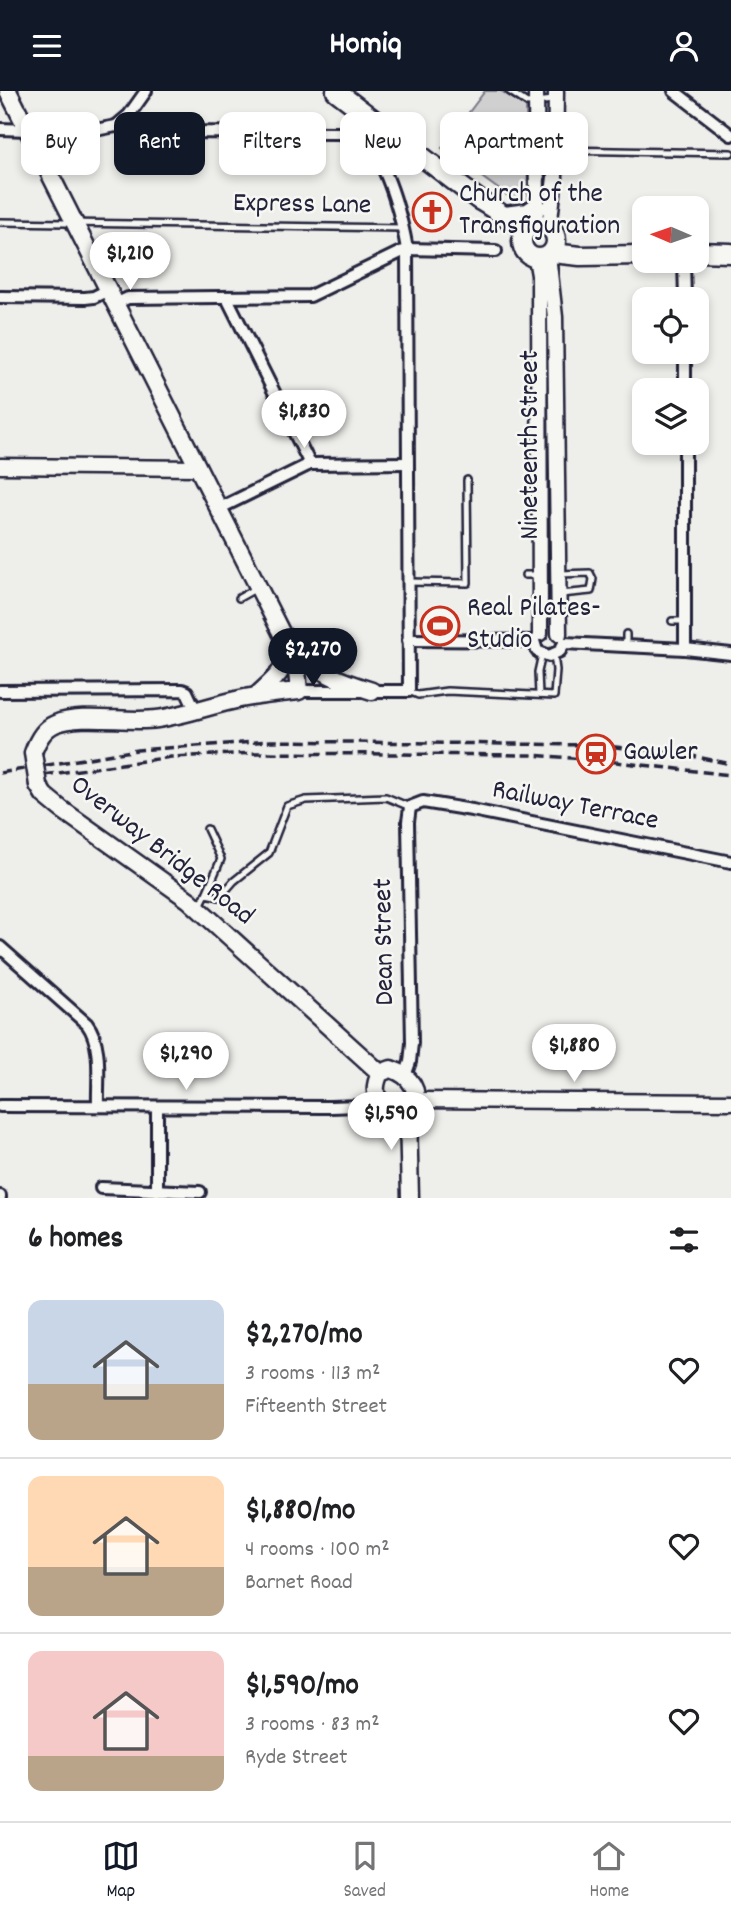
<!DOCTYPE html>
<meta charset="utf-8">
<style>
:root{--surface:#fff;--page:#f2f2f2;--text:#202124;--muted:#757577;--line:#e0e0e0;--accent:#111827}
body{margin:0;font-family:Dekko,sans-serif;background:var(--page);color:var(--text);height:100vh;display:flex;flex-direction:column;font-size:26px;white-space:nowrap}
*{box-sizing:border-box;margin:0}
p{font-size:23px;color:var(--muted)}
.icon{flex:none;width:38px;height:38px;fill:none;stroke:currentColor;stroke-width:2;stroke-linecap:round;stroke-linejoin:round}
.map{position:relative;height:1107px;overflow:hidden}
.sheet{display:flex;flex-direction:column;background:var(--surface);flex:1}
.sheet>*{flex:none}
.top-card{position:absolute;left:21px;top:21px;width:690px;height:63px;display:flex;gap:14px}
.needle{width:46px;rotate:272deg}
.buttons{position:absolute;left:632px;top:105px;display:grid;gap:14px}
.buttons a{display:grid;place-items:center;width:77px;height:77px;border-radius:14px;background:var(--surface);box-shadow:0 4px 10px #0003;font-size:35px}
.price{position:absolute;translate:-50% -60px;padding:0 16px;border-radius:24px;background:#fff;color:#222;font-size:23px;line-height:46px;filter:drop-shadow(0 2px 4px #0008)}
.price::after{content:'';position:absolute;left:50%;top:42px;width:21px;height:16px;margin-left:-10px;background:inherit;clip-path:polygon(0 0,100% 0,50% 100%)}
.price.current{background:var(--accent);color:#fff}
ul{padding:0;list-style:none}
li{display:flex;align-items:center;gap:21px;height:175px;padding:0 28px}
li+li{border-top:2px solid var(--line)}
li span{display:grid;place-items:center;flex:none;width:196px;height:140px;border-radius:14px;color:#555}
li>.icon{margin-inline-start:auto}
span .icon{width:84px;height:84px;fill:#fffc;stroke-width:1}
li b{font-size:30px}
h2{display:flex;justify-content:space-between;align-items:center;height:84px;padding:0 28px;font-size:30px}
.pill{padding:0 24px;border-radius:14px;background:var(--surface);box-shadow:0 4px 10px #0003;font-size:24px;line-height:63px}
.pill.current{background:var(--accent);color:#fff}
header{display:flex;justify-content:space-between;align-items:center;height:91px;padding:0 28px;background:var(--accent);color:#fff;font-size:32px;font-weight:800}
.tabs{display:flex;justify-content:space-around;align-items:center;height:98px;border-top:2px solid var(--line);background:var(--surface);font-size:19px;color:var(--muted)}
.tabs a{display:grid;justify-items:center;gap:4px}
.tabs .current{color:var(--accent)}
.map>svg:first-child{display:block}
.green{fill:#d0d0d1;stroke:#797986;stroke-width:2}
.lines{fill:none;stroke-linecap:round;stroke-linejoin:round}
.service-casing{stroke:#22223b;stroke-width:10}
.minor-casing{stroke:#22223b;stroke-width:16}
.tertiary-casing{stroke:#22223b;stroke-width:19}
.secondary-casing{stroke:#22223b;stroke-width:21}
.primary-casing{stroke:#22223b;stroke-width:23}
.service{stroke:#f6f6f2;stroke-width:5}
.minor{stroke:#f6f6f2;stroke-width:10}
.tertiary{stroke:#f6f6f2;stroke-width:14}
.secondary{stroke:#f6f6f2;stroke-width:16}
.primary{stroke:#f6f6f2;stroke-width:18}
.rail{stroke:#22223b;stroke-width:3.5;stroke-dasharray:10 5;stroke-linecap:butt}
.secondary-bridge-casing{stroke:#22223b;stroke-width:21;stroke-linecap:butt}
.secondary-bridge{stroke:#f6f6f2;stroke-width:16}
.labels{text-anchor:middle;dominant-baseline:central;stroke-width:5;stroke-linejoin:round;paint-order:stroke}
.poi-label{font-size:28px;fill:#22223b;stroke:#f6f6f2;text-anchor:start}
.street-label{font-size:28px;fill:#22223b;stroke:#f6f6f2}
</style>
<header><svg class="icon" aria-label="menu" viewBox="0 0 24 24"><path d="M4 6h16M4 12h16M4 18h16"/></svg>Homiq<svg class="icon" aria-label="person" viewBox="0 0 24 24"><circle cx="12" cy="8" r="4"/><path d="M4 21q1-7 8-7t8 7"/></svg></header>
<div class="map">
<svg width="731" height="1107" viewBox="0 0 731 1107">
<rect width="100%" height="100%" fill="#eeeeeb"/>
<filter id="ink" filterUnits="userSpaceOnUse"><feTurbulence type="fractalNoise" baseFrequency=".0143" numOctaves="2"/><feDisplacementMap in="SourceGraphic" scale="14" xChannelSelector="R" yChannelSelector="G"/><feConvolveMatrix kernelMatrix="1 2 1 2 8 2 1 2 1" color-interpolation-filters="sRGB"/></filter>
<g filter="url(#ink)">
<!-- green -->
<path class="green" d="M485,0H501L526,16L528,99L516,111L442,57Z"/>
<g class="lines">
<defs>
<g id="service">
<path d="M509,0L527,12L553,9"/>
<path d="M556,59L731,62"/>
<path d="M0,131L403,137"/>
<path d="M559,483L590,482L593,488L591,500L561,503"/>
<path d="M525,484H540"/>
<path d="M408,491L468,492L467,389"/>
<path d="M239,507L255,498"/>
<path d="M672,530H685"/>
<path d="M626,555V543"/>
<path d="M409,600L418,604L447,600L554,605L556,579L554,564"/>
<path d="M539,604L538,581L542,563"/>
<path d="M206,803L221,768L207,738"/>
<path d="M200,815L206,803L220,806L234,790L269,762L287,715L306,709L386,706L410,716"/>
</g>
<g id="minor">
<path d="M674,0L731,44"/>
<path d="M116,35L129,24L146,0"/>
<path d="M0,38L85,41L116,35L149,41L340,42C352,47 365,50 373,60C390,83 402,129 407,158L409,600H299"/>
<path d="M684,170L685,208"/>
<path d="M0,206L85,207L94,206L108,199"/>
<path d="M227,207L310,373"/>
<path d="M115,213L128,207L310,205L407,158L496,160"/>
<path d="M685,261V299"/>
<path d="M685,352V558"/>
<path d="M218,418L310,373L407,372"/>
<path d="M408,549L534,550"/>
<path d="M534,550L537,560L549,565L560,560L564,552"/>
<path d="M564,552L685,558L731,563"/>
<path d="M0,600L182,599L187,601L196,620"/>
<path d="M0,856L87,933C103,954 97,990 98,1015"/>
<path d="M405,985L410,971L412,952L408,731L410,716L423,711L472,719L731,771"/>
<path d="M0,1015L330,1016L359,1015L377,1008"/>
<path d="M157,1017V1100"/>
<path d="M101,1097L200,1101"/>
<path d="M0,1105V1107"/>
</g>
<g id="tertiary">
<path d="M533,135L537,116L536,0"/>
<path d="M549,137L555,86L556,0"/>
<path d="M548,164L555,226L559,543"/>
<path d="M536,167L539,184L540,542"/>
<path d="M0,375L198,377"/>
<path d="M417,1009L731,1011"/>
</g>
<g id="secondary">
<path d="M8,0L296,571L299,600C279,602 260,604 240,608C212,614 185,624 157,628C128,632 80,622 55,633C43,638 37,650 33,662"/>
<path d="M294,557C319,582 339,590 372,600"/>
<path d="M256,605C275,587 290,579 284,551"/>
<path d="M38,694L44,704L61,718L189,809L380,982"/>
<path d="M391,978C435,992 413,1047 382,1013C373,1003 375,993 380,982Z"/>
<path d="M408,1023L410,1107"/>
</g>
<g id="primary">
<path d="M336,0L479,109C496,118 510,132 529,137"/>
<path d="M505,125L528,122L537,116"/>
<circle cx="539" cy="150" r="17"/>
<path d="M696,161L731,162"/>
<path d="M552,162L580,165L644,164"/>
</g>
</defs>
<!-- service casing -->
<use href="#service" class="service-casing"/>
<!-- minor casing -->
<use href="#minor" class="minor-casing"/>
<!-- tertiary casing -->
<use href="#tertiary" class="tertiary-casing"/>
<!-- secondary casing -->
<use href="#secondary" class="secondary-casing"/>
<!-- primary casing -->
<use href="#primary" class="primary-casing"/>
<!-- service -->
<use href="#service" class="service"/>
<!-- minor -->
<use href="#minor" class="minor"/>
<!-- tertiary -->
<use href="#tertiary" class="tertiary"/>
<!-- secondary -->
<use href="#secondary" class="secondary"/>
<!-- primary -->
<use href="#primary" class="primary"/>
<!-- rail -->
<g class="rail">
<path d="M0,682L137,659L271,650L592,654L673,661L731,673"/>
<path d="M44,684L171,666L256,662L531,664L598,669L731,684"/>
</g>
<defs>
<path id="secondary-bridge" d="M33,662L38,694"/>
</defs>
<!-- secondary-bridge casing -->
<use href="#secondary-bridge" class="secondary-bridge-casing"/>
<!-- secondary-bridge -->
<use href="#secondary-bridge" class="secondary-bridge"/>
</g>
</g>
<!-- icons -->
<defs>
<symbol id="church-ring" viewBox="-11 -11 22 22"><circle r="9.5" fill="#f6f6f2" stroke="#c8321e" stroke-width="1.5"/><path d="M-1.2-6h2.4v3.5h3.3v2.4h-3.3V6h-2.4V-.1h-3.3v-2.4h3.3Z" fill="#c8321e"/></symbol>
<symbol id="stadium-ring" viewBox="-11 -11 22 22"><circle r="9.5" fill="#f6f6f2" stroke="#c8321e" stroke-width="1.5"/><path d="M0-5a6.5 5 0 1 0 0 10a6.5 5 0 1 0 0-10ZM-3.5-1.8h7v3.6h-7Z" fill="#c8321e"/></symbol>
<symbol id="station-ring" viewBox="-11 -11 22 22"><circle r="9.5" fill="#f6f6f2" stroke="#c8321e" stroke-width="1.5"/><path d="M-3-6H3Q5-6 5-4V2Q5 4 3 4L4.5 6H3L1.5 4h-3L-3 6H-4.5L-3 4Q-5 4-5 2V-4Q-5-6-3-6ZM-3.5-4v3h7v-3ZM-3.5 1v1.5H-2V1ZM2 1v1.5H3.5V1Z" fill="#c8321e"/></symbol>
</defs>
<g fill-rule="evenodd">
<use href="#church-ring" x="410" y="99" width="44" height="44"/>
<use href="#stadium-ring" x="418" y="513" width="44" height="44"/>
<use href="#station-ring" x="574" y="641" width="44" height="44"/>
</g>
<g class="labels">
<!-- poi labels -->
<g class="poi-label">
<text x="459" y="105">Church of the<tspan x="459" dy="32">Transfiguration</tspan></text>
<text x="467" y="519">Real Pilates-<tspan x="467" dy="32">Studio</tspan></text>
<text x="623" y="663">Gawler</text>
</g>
<!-- street labels -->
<g class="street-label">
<text transform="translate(302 115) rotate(1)">Express Lane</text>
<text transform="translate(532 354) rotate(-90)">Nineteenth Street</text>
<text transform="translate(575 716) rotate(11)">Railway Terrace</text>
<text transform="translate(161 761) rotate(38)">Overway Bridge Road</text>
<text transform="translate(386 851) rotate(-91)">Dean Street</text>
</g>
</g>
</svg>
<div class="buttons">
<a><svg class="needle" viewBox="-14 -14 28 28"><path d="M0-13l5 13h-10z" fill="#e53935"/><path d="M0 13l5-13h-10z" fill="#757577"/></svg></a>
<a><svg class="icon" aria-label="locate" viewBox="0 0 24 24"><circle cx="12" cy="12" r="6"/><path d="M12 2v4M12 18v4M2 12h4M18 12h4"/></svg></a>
<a><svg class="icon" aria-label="layers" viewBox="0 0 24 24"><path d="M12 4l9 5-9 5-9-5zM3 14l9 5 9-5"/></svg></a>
</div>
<b class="price" style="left:130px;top:201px">$1,210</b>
<b class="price" style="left:304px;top:359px">$1,830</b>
<b class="price current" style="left:313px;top:597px">$2,270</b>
<b class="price" style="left:574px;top:993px">$1,880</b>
<b class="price" style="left:186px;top:1001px">$1,290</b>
<b class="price" style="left:391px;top:1061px">$1,590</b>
<div class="top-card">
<a class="pill">Buy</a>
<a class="pill current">Rent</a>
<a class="pill">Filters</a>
<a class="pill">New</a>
<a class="pill">Apartment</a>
</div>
</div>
<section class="sheet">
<h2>6 homes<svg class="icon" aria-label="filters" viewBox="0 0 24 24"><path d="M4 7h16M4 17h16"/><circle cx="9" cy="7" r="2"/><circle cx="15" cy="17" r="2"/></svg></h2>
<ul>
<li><span style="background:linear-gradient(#c9d6e8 60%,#b9a48a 0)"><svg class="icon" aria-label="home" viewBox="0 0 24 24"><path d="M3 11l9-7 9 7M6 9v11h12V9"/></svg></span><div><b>$2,270/mo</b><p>3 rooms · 113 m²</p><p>Fifteenth Street</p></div><svg class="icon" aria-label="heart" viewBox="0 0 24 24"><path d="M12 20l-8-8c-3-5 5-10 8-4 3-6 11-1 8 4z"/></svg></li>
<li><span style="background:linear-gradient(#ffd9b3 65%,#b9a48a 0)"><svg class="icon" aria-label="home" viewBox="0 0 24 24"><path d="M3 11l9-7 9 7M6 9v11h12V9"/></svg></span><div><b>$1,880/mo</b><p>4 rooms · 100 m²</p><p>Barnet Road</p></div><svg class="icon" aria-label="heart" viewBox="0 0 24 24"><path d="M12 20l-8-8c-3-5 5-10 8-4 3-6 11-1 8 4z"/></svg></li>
<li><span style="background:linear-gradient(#f6c9c9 75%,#b9a48a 0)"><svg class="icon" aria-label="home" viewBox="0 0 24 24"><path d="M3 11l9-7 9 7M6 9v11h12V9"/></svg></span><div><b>$1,590/mo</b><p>3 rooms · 83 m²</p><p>Ryde Street</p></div><svg class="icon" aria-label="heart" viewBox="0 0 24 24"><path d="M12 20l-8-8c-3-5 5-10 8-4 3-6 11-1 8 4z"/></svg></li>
</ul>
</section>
<nav class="tabs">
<a class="current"><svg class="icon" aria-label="map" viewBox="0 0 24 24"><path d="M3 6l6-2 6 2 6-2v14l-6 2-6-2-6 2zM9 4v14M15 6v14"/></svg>Map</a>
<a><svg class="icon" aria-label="saved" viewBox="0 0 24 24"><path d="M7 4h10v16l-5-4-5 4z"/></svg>Saved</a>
<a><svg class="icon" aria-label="home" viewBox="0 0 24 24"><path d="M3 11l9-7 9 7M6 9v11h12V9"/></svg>Home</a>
</nav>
